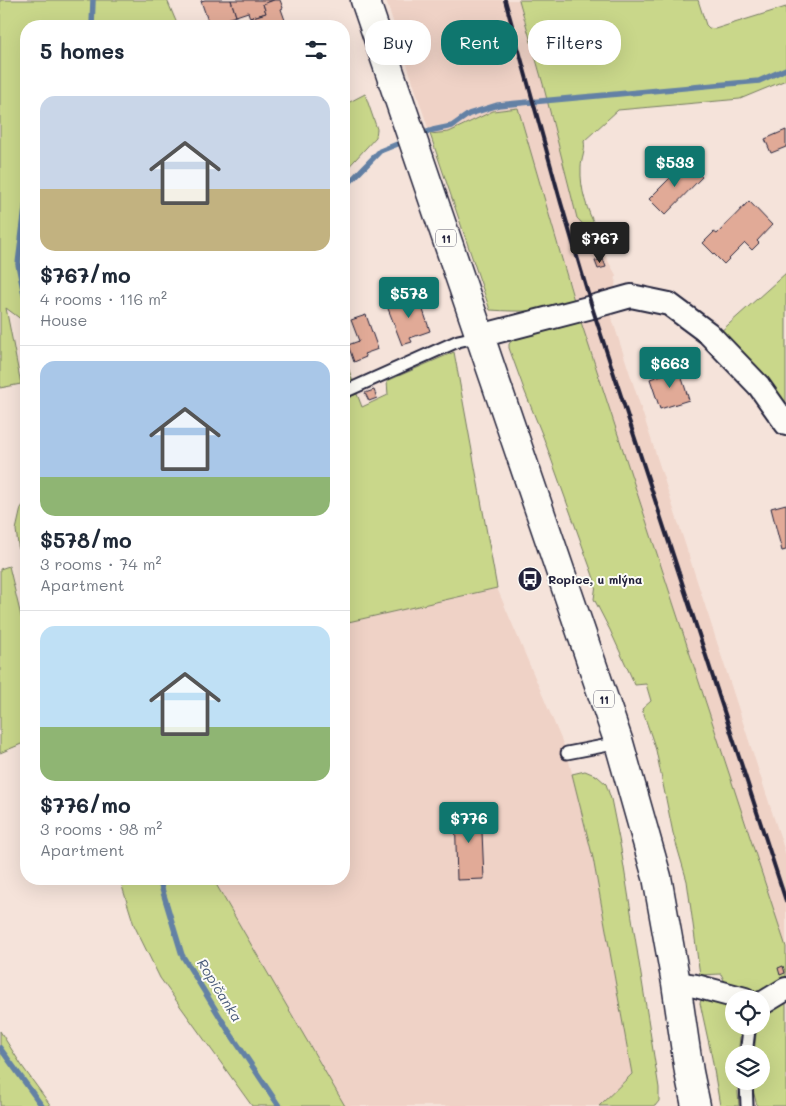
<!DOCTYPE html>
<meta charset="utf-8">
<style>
:root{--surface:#fff;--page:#f6f6f7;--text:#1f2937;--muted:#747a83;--line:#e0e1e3;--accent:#0f766e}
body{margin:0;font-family:Mali,sans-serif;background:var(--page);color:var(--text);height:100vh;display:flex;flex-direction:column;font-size:19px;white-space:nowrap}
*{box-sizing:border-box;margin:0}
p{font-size:16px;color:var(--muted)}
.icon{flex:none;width:28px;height:28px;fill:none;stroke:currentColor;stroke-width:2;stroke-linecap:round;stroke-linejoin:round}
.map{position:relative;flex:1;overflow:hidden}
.sheet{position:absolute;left:20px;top:20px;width:330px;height:865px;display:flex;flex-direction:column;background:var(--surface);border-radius:20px;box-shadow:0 5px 20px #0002}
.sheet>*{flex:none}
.guide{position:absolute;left:365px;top:20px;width:345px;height:45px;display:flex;gap:10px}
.controls{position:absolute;left:725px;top:990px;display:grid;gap:10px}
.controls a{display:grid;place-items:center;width:45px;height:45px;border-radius:50%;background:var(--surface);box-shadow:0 5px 20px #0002;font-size:25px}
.price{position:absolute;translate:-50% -42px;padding:0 11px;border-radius:5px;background:var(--accent);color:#fff;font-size:16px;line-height:32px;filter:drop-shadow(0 1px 2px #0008)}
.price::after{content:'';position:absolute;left:50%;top:30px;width:15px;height:11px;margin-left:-8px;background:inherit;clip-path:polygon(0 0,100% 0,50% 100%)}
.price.active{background:#222;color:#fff}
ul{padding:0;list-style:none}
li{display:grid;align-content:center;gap:10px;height:265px;padding:0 20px}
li+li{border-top:1px solid var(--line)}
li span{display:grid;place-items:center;height:155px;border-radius:15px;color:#555}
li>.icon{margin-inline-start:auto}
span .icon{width:90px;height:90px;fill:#fffc;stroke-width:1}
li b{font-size:21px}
h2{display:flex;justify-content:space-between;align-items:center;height:60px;padding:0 20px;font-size:21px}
.pill{padding:0 18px;border-radius:20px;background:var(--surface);box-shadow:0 5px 20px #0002;font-size:18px;line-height:45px}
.pill.active{background:var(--accent);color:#fff}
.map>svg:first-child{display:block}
.built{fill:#efd2c6}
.green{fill:#c9d78a;stroke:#767c62}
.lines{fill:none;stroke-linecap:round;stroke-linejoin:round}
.stream{stroke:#6381a5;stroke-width:5.5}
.building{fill:#e1aa97;stroke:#22223b}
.lane-casing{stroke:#22223b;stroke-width:15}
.street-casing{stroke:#22223b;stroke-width:26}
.primary-casing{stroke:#22223b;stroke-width:31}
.lane{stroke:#fdfcf7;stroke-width:11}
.street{stroke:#fdfcf7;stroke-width:22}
.primary{stroke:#fdfcf7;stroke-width:28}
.rail{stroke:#22223b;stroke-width:4}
.labels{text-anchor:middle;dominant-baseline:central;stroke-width:4;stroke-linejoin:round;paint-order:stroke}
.shield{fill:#fdfcf7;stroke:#646373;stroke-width:1}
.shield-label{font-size:11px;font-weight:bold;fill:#22223b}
.poi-label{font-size:12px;font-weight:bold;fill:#22223b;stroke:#fdfcf7;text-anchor:start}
.water-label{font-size:14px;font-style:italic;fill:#485a79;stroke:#fdfcf7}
</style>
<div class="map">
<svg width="786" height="1106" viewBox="0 0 786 1106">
<rect width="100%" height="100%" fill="#f5e3da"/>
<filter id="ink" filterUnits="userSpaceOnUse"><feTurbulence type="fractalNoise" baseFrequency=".02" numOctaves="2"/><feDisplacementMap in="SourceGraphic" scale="10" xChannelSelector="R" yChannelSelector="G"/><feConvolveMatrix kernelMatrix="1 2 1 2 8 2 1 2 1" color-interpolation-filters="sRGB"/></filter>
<g filter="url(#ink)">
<!-- built -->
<g class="built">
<path d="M386,0H519L543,84L577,218L594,236L616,275L615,288L604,294L786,855V947L580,319L518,108L493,111L449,132L430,134Z"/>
<path d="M497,588L567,753L593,858L632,1074L599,1106H345L213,879H344V623Z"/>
</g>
<!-- green -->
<g class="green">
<path d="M0,0H167L178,26H26V323L6,308L21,384L0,388Z"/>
<path d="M519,0H698L706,25L709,28L715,29L786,7V80L740,99L618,110L584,141C586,151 581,159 581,168C580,189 587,211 597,229L594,236L577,218L543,84Z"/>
<path d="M365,94L377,129L376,137L344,172V105Z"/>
<path d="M518,108L575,304C545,312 521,312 490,310L430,134L449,132L493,111Z"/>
<path d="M786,273V416L719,333Z"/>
<path d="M580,319L786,947V982L760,992H751L725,982L721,974L700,975L687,881L673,833L656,750L642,709L651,701L646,684L635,685L610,630L594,599L596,584L544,439L525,392L509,348V344L513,339Z"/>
<path d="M454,352L497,588L344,623V399L357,394L362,407L388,395L387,381Z"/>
<path d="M344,355L353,382L344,386Z"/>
<path d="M26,501V592L22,574L16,530L21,508Z"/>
<path d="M9,566L26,637V742L0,753V569Z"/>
<path d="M585,771L597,776L606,784L611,799L621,849L659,1088V1101L655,1106H599L632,1074L593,858L572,774Z"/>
<path d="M118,879H213L345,1106H252L160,978L134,925L122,886Z"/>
<path d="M703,996L734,1007V1026H740L741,1029L738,1054H734V1081H737L739,1106H720L712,1058L700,1003Z"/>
<path d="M786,999V1106H757L753,1090V1081H761V1054H754L756,1034L759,1026H761C761,1015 778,1005 786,999Z"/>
<path d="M0,1031L22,1066L51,1106H0Z"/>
</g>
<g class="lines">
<!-- stream -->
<g class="stream">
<path d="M92,26L93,0"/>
<path d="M418,135L433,130L452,126L469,114L498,105L759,81L786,69"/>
<path d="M344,188L380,151L405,141"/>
<path d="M26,201L18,264L26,304"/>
<path d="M159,879L182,955L228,1030L279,1106"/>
<path d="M0,1048L42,1106"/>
</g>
</g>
<!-- building -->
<g class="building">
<path d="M205,0H231L236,16L209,24L201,1Z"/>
<path d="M231,0H274L263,4L266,13L250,18L248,12L236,16Z"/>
<path d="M274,0H280L283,8L281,9L286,23L277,26H247L246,24L251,22L250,18L266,13L263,4Z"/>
<path d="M786,130V147L771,153L765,139Z"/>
<path d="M686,162L702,177L665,215L649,199Z"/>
<path d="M749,201L772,225L757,241L759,243L752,250L745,243L724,264L703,243L714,232L717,234Z"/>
<path d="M603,259L606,267L598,269L595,261Z"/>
<path d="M418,295L430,331L410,338L412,342L402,345L387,306Z"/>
<path d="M366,315L378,349L364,354L366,357L354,362L348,345L359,341L351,320Z"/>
<path d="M679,369L689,400L660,409L650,379Z"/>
<path d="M374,390L377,398L369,401L365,393Z"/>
<path d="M786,504V550L782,551L771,508Z"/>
<path d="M481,808L484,879L457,880L455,809Z"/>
<path d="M783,966L785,973L780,975L778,968Z"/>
</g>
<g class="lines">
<defs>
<g id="lane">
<path d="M344,392L458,341L480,336"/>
<path d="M567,753L619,743"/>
<path d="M746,1054L749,1030L751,1026"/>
<path d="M746,1081L747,1106"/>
</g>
<g id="street">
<path d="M480,336L592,307L631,296L669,304L708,333L759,386L786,424"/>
<path d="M676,983L696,986L745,999"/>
<path d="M761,1003H763L786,989"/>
</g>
<path id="primary" d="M365,0L619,743L657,877L676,983L689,1072L696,1106"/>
</defs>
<!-- lane casing -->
<use href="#lane" class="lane-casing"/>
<!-- street casing -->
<use href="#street" class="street-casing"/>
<!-- primary casing -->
<use href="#primary" class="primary-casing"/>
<!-- lane -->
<use href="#lane" class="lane"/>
<!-- street -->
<use href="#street" class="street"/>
<!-- primary -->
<use href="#primary" class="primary"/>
<!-- rail -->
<path class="rail" d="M505,0L561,203L592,307L786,901"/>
</g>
</g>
<!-- icons -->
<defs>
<symbol id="bus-disc" viewBox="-11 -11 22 22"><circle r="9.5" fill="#22223b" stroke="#fdfcf7"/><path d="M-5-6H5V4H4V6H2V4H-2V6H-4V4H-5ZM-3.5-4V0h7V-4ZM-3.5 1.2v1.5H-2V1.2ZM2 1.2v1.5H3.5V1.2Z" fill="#fff"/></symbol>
</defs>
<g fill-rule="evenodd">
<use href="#bus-disc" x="516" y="565" width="28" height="28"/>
</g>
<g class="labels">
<!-- shield labels -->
<g class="shield">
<rect x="436" y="229.5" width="20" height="17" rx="4"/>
<rect x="594" y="690.5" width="20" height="17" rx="4"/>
</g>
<g class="shield-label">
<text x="446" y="238">11</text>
<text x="604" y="699">11</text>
</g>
<!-- poi labels -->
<g class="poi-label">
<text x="548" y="579">Ropice, u mlýna</text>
</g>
<!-- water labels -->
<g class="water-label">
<text transform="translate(220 990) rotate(58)">Ropičanka</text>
</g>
</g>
</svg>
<div class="controls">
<a><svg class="icon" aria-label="locate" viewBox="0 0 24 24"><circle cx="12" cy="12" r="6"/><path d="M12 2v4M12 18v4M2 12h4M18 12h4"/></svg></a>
<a><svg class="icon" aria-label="layers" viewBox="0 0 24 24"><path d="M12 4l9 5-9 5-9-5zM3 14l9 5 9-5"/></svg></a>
</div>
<b class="price" style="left:675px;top:188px">$533</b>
<b class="price active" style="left:600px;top:264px">$767</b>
<b class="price" style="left:409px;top:319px">$578</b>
<b class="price" style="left:670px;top:389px">$663</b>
<b class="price" style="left:469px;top:844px">$776</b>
<div class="guide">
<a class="pill">Buy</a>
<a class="pill active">Rent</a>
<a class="pill">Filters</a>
</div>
<section class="sheet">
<h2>5 homes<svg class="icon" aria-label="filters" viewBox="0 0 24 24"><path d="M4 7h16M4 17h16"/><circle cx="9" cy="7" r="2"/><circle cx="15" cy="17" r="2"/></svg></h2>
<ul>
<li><span style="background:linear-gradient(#c9d6e8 60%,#c2b280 0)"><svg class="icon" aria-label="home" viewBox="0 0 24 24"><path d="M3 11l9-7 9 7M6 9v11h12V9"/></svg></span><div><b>$767/mo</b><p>4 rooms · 116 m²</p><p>House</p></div></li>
<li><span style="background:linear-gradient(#a9c7e8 75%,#8fb573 0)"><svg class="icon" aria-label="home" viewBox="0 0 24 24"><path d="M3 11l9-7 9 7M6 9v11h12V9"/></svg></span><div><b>$578/mo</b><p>3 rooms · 74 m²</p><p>Apartment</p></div></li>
<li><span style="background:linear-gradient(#bfe0f5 65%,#8fb573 0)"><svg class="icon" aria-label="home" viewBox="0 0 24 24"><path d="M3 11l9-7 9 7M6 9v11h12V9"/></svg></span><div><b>$776/mo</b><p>3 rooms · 98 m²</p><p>Apartment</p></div></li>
</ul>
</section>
</div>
